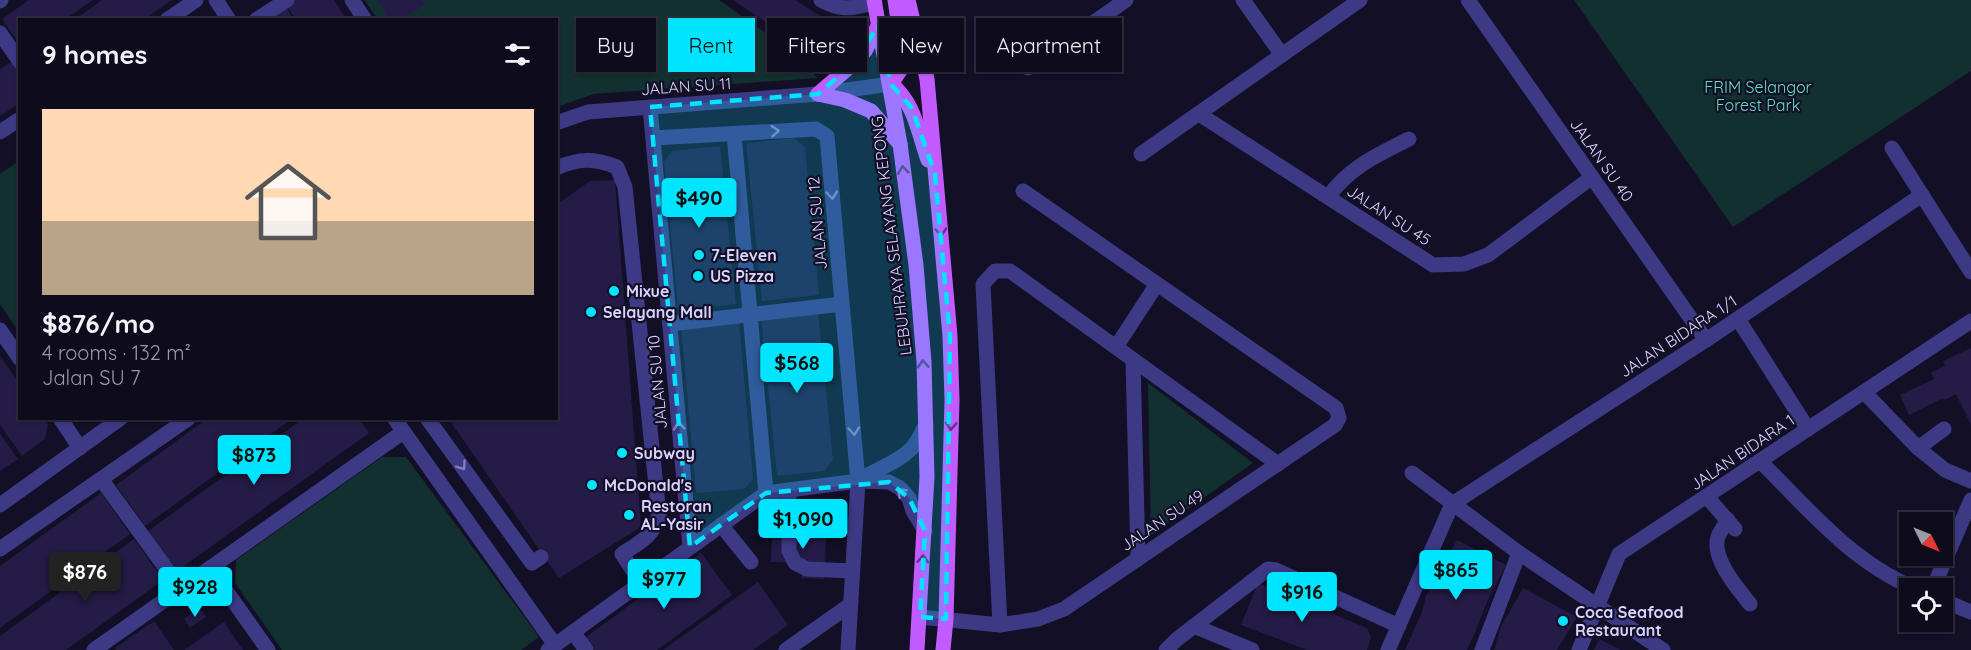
<!DOCTYPE html>
<meta charset="utf-8">
<style>
:root{--surface:#0e0b1c;--page:#171425;--text:#f1f3f6;--muted:#9b9ba3;--line:#2e2b3b;--accent:#00e5ff}
body{margin:0;font-family:Quicksand,sans-serif;background:var(--page);color:var(--text);height:100vh;display:flex;flex-direction:column;font-size:22px;white-space:nowrap}
*{box-sizing:border-box;margin:0}
p{font-size:20px;color:var(--muted)}
.icon{flex:none;width:33px;height:33px;fill:none;stroke:currentColor;stroke-width:2;stroke-linecap:round;stroke-linejoin:round}
.map{position:relative;flex:1;overflow:hidden}
.details{position:absolute;left:18px;top:18px;width:540px;height:402px;display:flex;flex-direction:column;background:var(--surface);border-radius:0px;box-shadow:0 2px 4px #0004,0 0 0 2px var(--line)}
.details>*{flex:none}
.guide{position:absolute;left:576px;top:18px;width:570px;height:54px;display:flex;gap:12px}
.needle{width:39px;rotate:133deg}
.tools{position:absolute;left:1899px;top:512px;display:grid;gap:12px}
.tools a{display:grid;place-items:center;width:54px;height:54px;border-radius:0px;background:var(--surface);box-shadow:0 2px 4px #0004,0 0 0 2px var(--line);font-size:30px}
.price{position:absolute;translate:-50% -51px;padding:0 14px;border-radius:6px;background:var(--accent);color:#111;font-size:20px;line-height:39px;filter:drop-shadow(0 2px 3px #0008)}
.price::after{content:'';position:absolute;left:50%;top:36px;width:18px;height:14px;margin-left:-9px;background:inherit;clip-path:polygon(0 0,100% 0,50% 100%)}
.price.active{background:#222;color:#fff}
ul{padding:0;list-style:none}
li{display:grid;align-content:center;gap:12px;height:318px;padding:0 24px}
li span{display:grid;place-items:center;height:186px;border-radius:0px;color:#555}
li>.icon{margin-inline-start:auto}
span .icon{width:108px;height:108px;fill:#fffc;stroke-width:1}
li b{font-size:26px}
h2{display:flex;justify-content:space-between;align-items:center;height:72px;padding:0 24px;font-size:26px}
.tag{padding:0 21px;border-radius:0px;background:var(--surface);box-shadow:0 2px 4px #0004,0 0 0 2px var(--line);font-size:21px;line-height:54px}
.tag.active{background:var(--accent);color:#111}
.map>svg:first-child{display:block}
.green{fill:#12302f}
.building{fill:#241b47}
.lines{fill:none;stroke-linecap:round;stroke-linejoin:round}
.minor{stroke:#3d3a85;stroke-width:15}
.major{stroke:#c25bff;stroke-width:15}
.oneway{stroke:#837fbc}
.oneway2{stroke:#623188}
.marked{fill:#00e5ff;fill-opacity:0.2;stroke:#00e5ff;stroke-width:4.5;stroke-dasharray:12 8;stroke-linejoin:round}
.poi-dot{fill:#00e5ff;stroke:#130f26;stroke-width:2}
.labels{text-anchor:middle;dominant-baseline:central;stroke-width:4.5;stroke-linejoin:round;paint-order:stroke}
.street-label{font-size:16px;fill:#d9d4ff;stroke:#130f26}
.park-label{font-size:16px;fill:#5fe0c0;stroke:#130f26}
.poi-label{font-size:16px;font-weight:bold;fill:#d9d4ff;stroke:#130f26;text-anchor:start}
</style>
<div class="map">
<svg width="1971" height="650" viewBox="0 0 1971 650">
<rect width="100%" height="100%" fill="#130f26"/>
<!-- green -->
<g class="green">
<path d="M364,0H719L777,41L818,78L593,94L557,107L556,20L378,19Z"/>
<path d="M1574,0H1971V71L1733,227Z"/>
<path d="M19,161V332L0,304V174Z"/>
<path d="M1148,383L1253,463L1151,535Z"/>
<path d="M382,457H406L539,637L521,650H282L235,583L236,560Z"/>
</g>
<!-- building -->
<g class="building">
<path d="M29,0H93L64,20H20V45L2,19Z"/>
<path d="M102,0H172L143,20H74Z"/>
<path d="M295,0H334L347,20H296L286,5Z"/>
<path d="M377,0H422L425,4L401,20H390Z"/>
<path d="M733,0H795L855,38L826,63Z"/>
<path d="M286,7L294,20H267Z"/>
<path d="M13,61L20,71V103L0,116V69Z"/>
<path d="M794,138L805,147L819,295L762,301L746,143Z"/>
<path d="M720,146L736,304L678,310L664,162L672,151Z"/>
<path d="M615,180L641,527L559,578L448,418H556V205L590,181Z"/>
<path d="M818,312L833,460L824,471L777,476L761,318Z"/>
<path d="M739,322L753,479L744,489L696,493L681,327Z"/>
<path d="M1971,348V425L1956,394L1944,400L1943,398L1909,415L1900,395L1934,379L1931,373L1945,366L1943,361Z"/>
<path d="M0,356L20,384V418H44L48,424L45,439L22,456L0,425Z"/>
<path d="M208,418H293L145,526L116,485Z"/>
<path d="M304,418H359L369,433L177,571L148,531Z"/>
<path d="M0,434L18,459L0,471Z"/>
<path d="M101,493L130,534L0,628V566Z"/>
<path d="M806,521H827L824,579L801,578L802,563L771,562L772,534L805,536Z"/>
<path d="M134,539L163,580L66,650H0V636Z"/>
<path d="M1457,540L1506,565L1487,602L1474,635L1467,650H1405L1422,612L1426,596Z"/>
<path d="M701,553L732,595L657,650H595L586,637Z"/>
<path d="M758,582L788,625L753,650H663Z"/>
<path d="M1258,583L1367,628L1371,637L1367,650H1307L1241,625Z"/>
<path d="M1523,588L1577,617L1557,650H1494L1501,626Z"/>
<path d="M200,607L206,617L190,628L184,619Z"/>
<path d="M154,621L174,650H116L115,648Z"/>
<path d="M224,622L243,650H184Z"/>
<path d="M1599,639L1621,650H1594Z"/>
</g>
<g class="lines">
<!-- minor -->
<g class="minor">
<path d="M216,0L229,20"/>
<path d="M352,0L365,20"/>
<path d="M821,0C842,12 852,8 875,3"/>
<path d="M1243,0L1282,55"/>
<path d="M1468,0L1706,340"/>
<path d="M0,1L1,0"/>
<path d="M167,20L196,0"/>
<path d="M256,20L287,0"/>
<path d="M0,33L20,62"/>
<path d="M1028,68L1126,0"/>
<path d="M650,107L690,547"/>
<path d="M1199,114L1433,265L1464,264L1488,255L1592,177"/>
<path d="M556,123L588,112L818,94L891,84"/>
<path d="M0,132L20,119"/>
<path d="M734,134L766,493"/>
<path d="M653,138L816,129L827,136L858,481L848,650"/>
<path d="M1892,148L1971,272"/>
<path d="M1141,154L1360,0"/>
<path d="M556,168C580,158 593,158 617,167L625,187L659,515C654,536 639,543 622,554L641,583"/>
<path d="M1328,197C1350,167 1377,155 1409,139"/>
<path d="M1738,319L1808,429"/>
<path d="M670,324L842,304"/>
<path d="M0,330L20,359"/>
<path d="M1116,347L1157,284"/>
<path d="M1133,360L1138,559"/>
<path d="M1864,392L1918,448L1945,470L1971,481"/>
<path d="M60,418L80,448"/>
<path d="M394,418L555,645"/>
<path d="M427,418L532,563L541,557"/>
<path d="M1918,448L1944,429"/>
<path d="M1760,461C1807,508 1852,562 1914,588"/>
<path d="M1412,473L1519,553L1663,650"/>
<path d="M101,479L181,589"/>
<path d="M858,481C875,469 896,464 911,449C917,443 921,433 926,425"/>
<path d="M789,490V551L795,563L807,569L852,571"/>
<path d="M1707,497L1735,529"/>
<path d="M1452,504L1706,340L1922,195"/>
<path d="M0,505L121,418"/>
<path d="M1728,520C1725,525 1720,531 1718,537C1711,558 1738,589 1750,604"/>
<path d="M721,525L751,562"/>
<path d="M0,549L189,418"/>
<path d="M210,568L268,650"/>
<path d="M1933,588L1971,500"/>
<path d="M1942,600L1971,612"/>
<path d="M920,617L1000,625L1038,619L1064,609L1335,425L1339,418L1336,408L1023,191"/>
<path d="M1000,625L983,284L995,271H1010L1278,464"/>
<path d="M1194,626L1252,650"/>
<path d="M573,632L586,650"/>
<path d="M94,650L403,432"/>
<path d="M548,650L766,493L858,481L889,482L900,488L909,498L913,511L925,531"/>
<path d="M786,650L850,605"/>
<path d="M1166,650L1176,640L1268,569L1276,570L1399,626"/>
<path d="M1388,650L1452,504"/>
<path d="M1482,650L1519,553"/>
<path d="M1579,650L1619,554L1971,321"/>
</g>
<!-- major -->
<g class="major">
<path d="M874,0L900,144L916,265L924,362L927,477L917,650"/>
<path d="M908,0L927,79L950,336L952,400L946,619L943,650"/>
<path d="M891,84C915,103 918,132 928,160"/>
<path d="M891,84L901,69L903,54L895,0"/>
<path d="M818,94L845,100L871,111L900,144"/>
<path d="M818,94L854,63L865,51L878,26"/>
</g>
</g>
<!-- one-way arrows -->
<defs><path id="oneway-chevron" d="M-2-3.5L2.5 0L-2 3.5" fill="none" stroke-width="1.6" stroke-linecap="round" stroke-linejoin="round" transform="scale(1.5)"/></defs>
<g class="oneway">
<use href="#oneway-chevron" transform="translate(775 131) rotate(-4)"/>
<use href="#oneway-chevron" transform="translate(832 195) rotate(85)"/>
<use href="#oneway-chevron" transform="translate(679 426) rotate(-95)"/>
<use href="#oneway-chevron" transform="translate(854 431) rotate(85)"/>
<use href="#oneway-chevron" transform="translate(462 466) rotate(54)"/>
<use href="#oneway-chevron" transform="translate(901 492) rotate(-137)"/>
</g>
<g class="oneway2">
<use href="#oneway-chevron" transform="translate(903 170) rotate(-97)"/>
<use href="#oneway-chevron" transform="translate(941 232) rotate(85)"/>
<use href="#oneway-chevron" transform="translate(923 364) rotate(-93)"/>
<use href="#oneway-chevron" transform="translate(951 426) rotate(92)"/>
<use href="#oneway-chevron" transform="translate(923 559) rotate(-87)"/>
</g>
<!-- marked area -->
<path class="marked" d="M878,26L891,84L912,108L935,174L950,336L946,619L920,617L925,531L909,498L889,482L766,493L690,547L650,107L818,94L854,63Z"/>
<!-- markers -->
<g class="poi-dot">
<circle cx="699" cy="255" r="6"/>
<circle cx="698" cy="276" r="6"/>
<circle cx="614" cy="291" r="6"/>
<circle cx="591" cy="312" r="6"/>
<circle cx="622" cy="453" r="6"/>
<circle cx="592" cy="485" r="6"/>
<circle cx="629" cy="515" r="6"/>
<circle cx="1563" cy="621" r="6"/>
</g>
<g class="labels">
<!-- street labels -->
<g class="street-label">
<text transform="translate(686 86) rotate(-4)">JALAN SU 11</text>
<text transform="translate(1602 160) rotate(55)">JALAN SU 40</text>
<text transform="translate(1389 215) rotate(33)">JALAN SU 45</text>
<text transform="translate(817 223) rotate(-95)">JALAN SU 12</text>
<text transform="translate(891 236) rotate(-97)">LEBUHRAYA SELAYANG KEPONG</text>
<text transform="translate(1678 336) rotate(-33)">JALAN BIDARA 1/1</text>
<text transform="translate(657 382) rotate(-95)">JALAN SU 10</text>
<text transform="translate(1742 452) rotate(-34)">JALAN BIDARA 1</text>
<text transform="translate(1162 520) rotate(-34)">JALAN SU 49</text>
</g>
<!-- park labels -->
<g class="park-label">
<text x="1758" y="87">FRIM Selangor<tspan x="1758" dy="18">Forest Park</tspan></text>
</g>
<!-- poi labels -->
<g class="poi-label">
<text x="711" y="255">7-Eleven</text>
<text x="710" y="276">US Pizza</text>
<text x="626" y="291">Mixue</text>
<text x="603" y="312">Selayang Mall</text>
<text x="634" y="453">Subway</text>
<text x="604" y="485">McDonald's</text>
<text x="641" y="506">Restoran<tspan x="641" dy="18">AL-Yasir</tspan></text>
<text x="1575" y="612">Coca Seafood<tspan x="1575" dy="18">Restaurant</tspan></text>
</g>
</g>
</svg>
<div class="tools">
<a><svg class="needle" viewBox="-14 -14 28 28"><path d="M0-13l5 13h-10z" fill="#e53935"/><path d="M0 13l5-13h-10z" fill="#9b9ba3"/></svg></a>
<a><svg class="icon" aria-label="locate" viewBox="0 0 24 24"><circle cx="12" cy="12" r="6"/><path d="M12 2v4M12 18v4M2 12h4M18 12h4"/></svg></a>
</div>
<b class="price" style="left:699px;top:229px">$490</b>
<b class="price" style="left:797px;top:394px">$568</b>
<b class="price" style="left:254px;top:486px">$873</b>
<b class="price" style="left:803px;top:550px">$1,090</b>
<b class="price" style="left:1456px;top:601px">$865</b>
<b class="price active" style="left:85px;top:603px">$876</b>
<b class="price" style="left:664px;top:610px">$977</b>
<b class="price" style="left:195px;top:618px">$928</b>
<b class="price" style="left:1302px;top:623px">$916</b>
<div class="guide">
<a class="tag">Buy</a>
<a class="tag active">Rent</a>
<a class="tag">Filters</a>
<a class="tag">New</a>
<a class="tag">Apartment</a>
</div>
<section class="details">
<h2>9 homes<svg class="icon" aria-label="filters" viewBox="0 0 24 24"><path d="M4 7h16M4 17h16"/><circle cx="9" cy="7" r="2"/><circle cx="15" cy="17" r="2"/></svg></h2>
<ul>
<li><span style="background:linear-gradient(#ffd9b3 60%,#b9a48a 0)"><svg class="icon" aria-label="home" viewBox="0 0 24 24"><path d="M3 11l9-7 9 7M6 9v11h12V9"/></svg></span><div><b>$876/mo</b><p>4 rooms · 132 m²</p><p>Jalan SU 7</p></div></li>
</ul>
</section>
</div>
